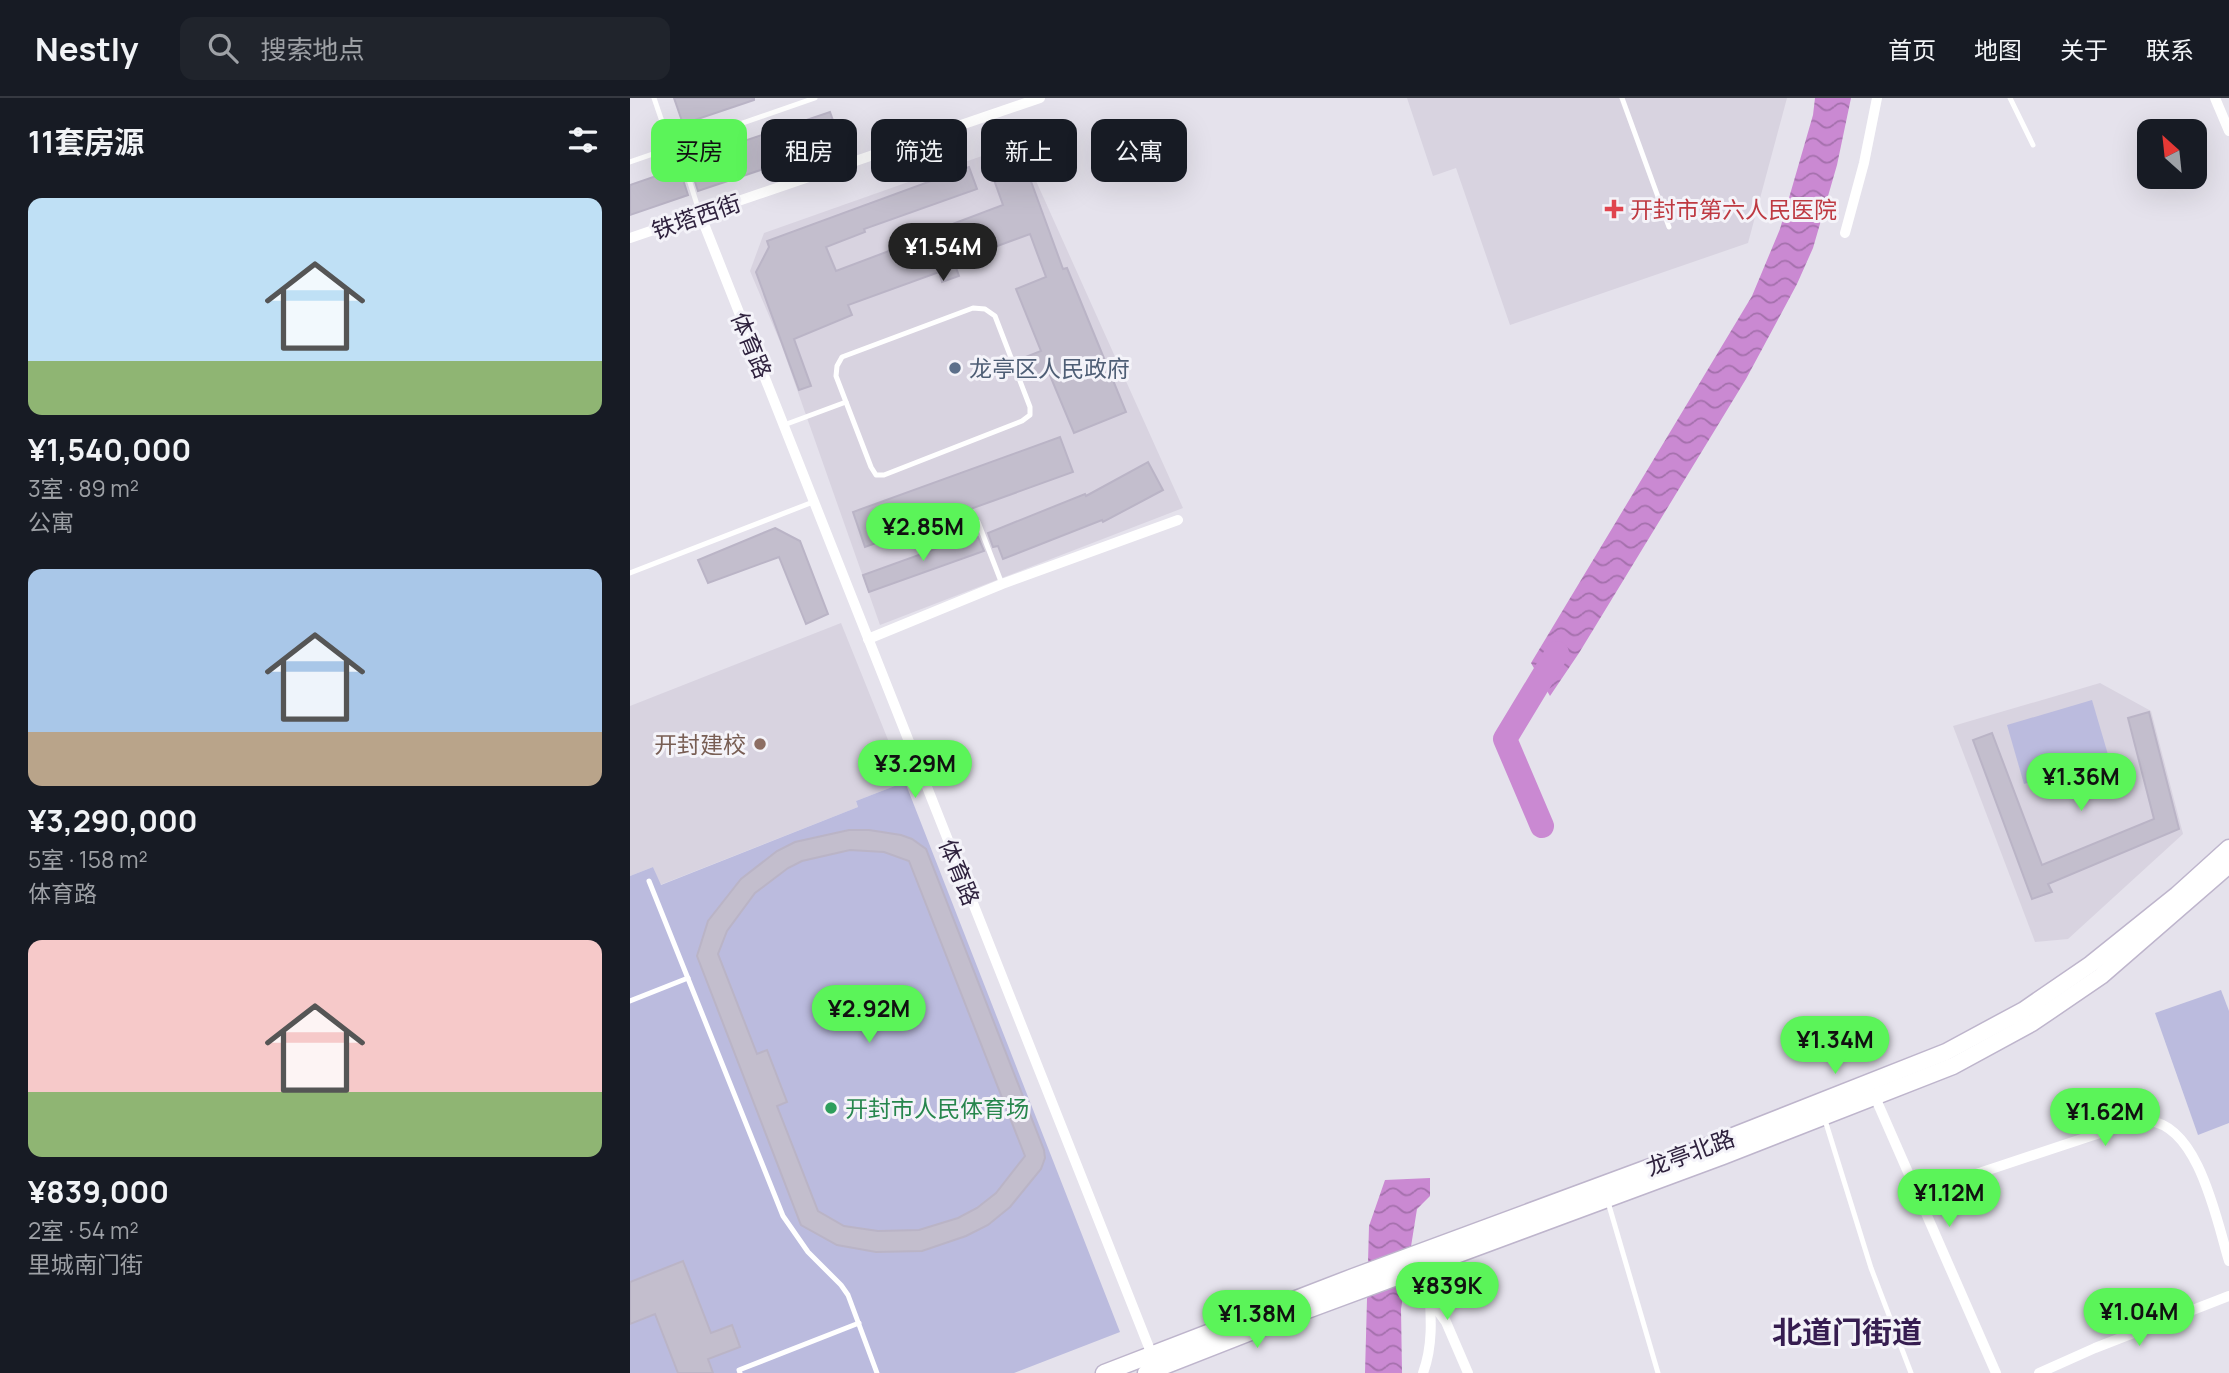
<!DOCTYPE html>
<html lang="zh">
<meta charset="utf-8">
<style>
:root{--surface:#171b24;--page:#20242c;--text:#f1f3f6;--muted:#9ea1a6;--line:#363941;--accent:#5bf459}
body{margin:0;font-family:Manrope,"Noto Sans SC",sans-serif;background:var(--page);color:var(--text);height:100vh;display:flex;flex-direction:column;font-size:26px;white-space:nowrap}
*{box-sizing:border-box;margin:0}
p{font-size:23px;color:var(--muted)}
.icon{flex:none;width:38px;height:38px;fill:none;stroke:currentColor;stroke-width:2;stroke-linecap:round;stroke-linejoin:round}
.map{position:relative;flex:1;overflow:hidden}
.panel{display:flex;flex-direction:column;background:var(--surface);width:630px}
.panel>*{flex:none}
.guide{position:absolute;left:21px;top:21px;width:665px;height:63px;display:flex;gap:14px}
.needle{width:46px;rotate:333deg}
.fabs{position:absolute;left:1507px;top:21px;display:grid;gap:14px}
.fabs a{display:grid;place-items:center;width:70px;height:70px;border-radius:14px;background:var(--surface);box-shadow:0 7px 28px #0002;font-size:35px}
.price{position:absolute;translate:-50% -60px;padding:0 16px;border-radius:24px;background:var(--accent);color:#111;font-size:23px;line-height:46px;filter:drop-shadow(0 2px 4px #0008)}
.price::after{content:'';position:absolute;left:50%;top:42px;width:21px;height:16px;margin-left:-10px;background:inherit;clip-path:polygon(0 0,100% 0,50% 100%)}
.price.on{background:#222;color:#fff}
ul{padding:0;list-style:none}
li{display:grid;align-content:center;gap:14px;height:371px;padding:0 28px}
li span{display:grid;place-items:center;height:217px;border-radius:14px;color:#555}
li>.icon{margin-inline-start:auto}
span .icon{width:126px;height:126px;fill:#fffc;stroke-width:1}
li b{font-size:30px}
h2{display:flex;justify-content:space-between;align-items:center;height:84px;padding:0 28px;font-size:30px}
.chip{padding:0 24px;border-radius:14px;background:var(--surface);box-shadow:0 7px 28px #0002;font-size:24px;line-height:63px}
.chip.on{background:var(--accent);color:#111}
header{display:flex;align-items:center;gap:42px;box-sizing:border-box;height:98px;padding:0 35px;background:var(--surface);border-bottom:2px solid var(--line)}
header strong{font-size:33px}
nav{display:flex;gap:38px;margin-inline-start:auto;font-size:24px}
.search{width:490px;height:63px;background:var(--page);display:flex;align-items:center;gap:18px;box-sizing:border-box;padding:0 24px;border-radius:14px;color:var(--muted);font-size:26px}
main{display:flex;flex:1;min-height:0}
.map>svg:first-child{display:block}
.built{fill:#d8d3e0}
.park{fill:#bbbbde}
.water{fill:url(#water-waves)}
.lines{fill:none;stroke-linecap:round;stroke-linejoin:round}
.river{stroke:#ca89d2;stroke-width:24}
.building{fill:#c3becd;stroke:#bab4c6;stroke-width:2;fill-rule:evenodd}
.secondary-casing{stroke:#beb5cc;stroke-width:19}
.lane{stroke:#fff;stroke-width:5}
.street{stroke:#fff;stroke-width:10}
.secondary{stroke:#fff;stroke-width:16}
.health-dot{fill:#e0444e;stroke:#f4f3f9;stroke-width:2.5}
.service-dot{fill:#5c6f8a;stroke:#f4f3f9;stroke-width:2.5}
.education-dot{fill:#8d6e63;stroke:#f4f3f9;stroke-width:2.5}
.leisure-dot{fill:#2e9e5b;stroke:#f4f3f9;stroke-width:2.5}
.labels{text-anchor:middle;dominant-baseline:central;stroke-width:6;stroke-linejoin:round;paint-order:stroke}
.health-label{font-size:23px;fill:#be3a42;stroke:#f4f3f9;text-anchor:start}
.street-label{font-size:23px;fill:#2f223e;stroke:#f4f3f9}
.service-label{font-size:23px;fill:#4e5e75;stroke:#f4f3f9;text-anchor:start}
.education-label{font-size:23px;fill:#785e54;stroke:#f4f3f9;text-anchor:end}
.leisure-label{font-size:23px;fill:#27864d;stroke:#f4f3f9;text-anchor:start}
.district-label{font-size:30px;font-weight:bold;fill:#361d50;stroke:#f4f3f9}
</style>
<header>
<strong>Nestly</strong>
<div class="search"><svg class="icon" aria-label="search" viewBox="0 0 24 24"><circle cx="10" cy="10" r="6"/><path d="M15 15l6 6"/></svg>搜索地点</div>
<nav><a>首页</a><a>地图</a><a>关于</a><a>联系</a></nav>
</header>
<main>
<section class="panel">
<h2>11套房源<svg class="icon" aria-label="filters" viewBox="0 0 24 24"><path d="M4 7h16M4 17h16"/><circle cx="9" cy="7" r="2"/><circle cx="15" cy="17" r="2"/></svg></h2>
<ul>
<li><span style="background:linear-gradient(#bfe0f5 75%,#8fb573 0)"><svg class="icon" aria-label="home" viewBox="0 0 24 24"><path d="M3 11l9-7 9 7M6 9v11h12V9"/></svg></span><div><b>¥1,540,000</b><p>3室 · 89 m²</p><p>公寓</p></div></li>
<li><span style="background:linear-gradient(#a9c7e8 75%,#b9a48a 0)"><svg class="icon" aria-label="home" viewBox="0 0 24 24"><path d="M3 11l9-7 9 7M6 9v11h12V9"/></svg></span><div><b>¥3,290,000</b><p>5室 · 158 m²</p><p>体育路</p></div></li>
<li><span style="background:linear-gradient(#f6c9c9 70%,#8fb573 0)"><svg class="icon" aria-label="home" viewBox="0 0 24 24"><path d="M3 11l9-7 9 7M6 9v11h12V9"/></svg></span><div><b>¥839,000</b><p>2室 · 54 m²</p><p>里城南门街</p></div></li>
</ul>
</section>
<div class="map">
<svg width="1599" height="1275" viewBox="0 0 1599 1275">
<defs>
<pattern id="water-waves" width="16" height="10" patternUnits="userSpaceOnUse" patternTransform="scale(1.75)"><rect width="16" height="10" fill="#ca89d2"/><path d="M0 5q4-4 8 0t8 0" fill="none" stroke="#a470ac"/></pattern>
</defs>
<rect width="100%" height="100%" fill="#e5e2ec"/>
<!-- built -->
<g class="built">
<path d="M777,0H1157L1118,145L880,227L826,70L803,78Z"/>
<path d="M389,45L553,410L250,527L151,246L120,173L134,135Z"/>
<path d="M211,525L275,684L226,703L228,709L30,787L23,769L0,778V608Z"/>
<path d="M1470,585L1521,613L1553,736L1438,841L1405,844L1323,628Z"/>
</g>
<!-- park -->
<g class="park">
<path d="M1462,602L1479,660L1394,686L1377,627Z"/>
<path d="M275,684L490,1234L384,1275H0V778L23,769L31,787L228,709L226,703Z"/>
<path d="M1591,892L1599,913V1025L1568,1037L1525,915Z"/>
</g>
<!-- water -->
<g class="water">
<path d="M1185,0H1221L1207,67L1183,150L1167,186L1116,281L949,555L920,598L901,565L1122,198L1150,131L1183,17Z"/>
<path d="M800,1080V1098L787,1111L771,1211L772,1275H735L739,1128L755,1082Z"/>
</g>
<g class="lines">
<!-- river -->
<path class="river" d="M912,728L875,641L927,555"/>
</g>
<!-- building -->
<g class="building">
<path d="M44,0H124V2L53,26Z"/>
<path d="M200,14L211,45L68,93L58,62Z"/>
<path d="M47,63L58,97L0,117V87L38,74L35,67Z"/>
<path d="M395,67L433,171L437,170L496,314L444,335L419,275L402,282L393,260L411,253L386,191L416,179L400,136L324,164L329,178L312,184L309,174L218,207L222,217L164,241L181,288L169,292L126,174L139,149L137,143L339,69L347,91L234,131L235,134L196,149L206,173L296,139L294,133L310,127L312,130L373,107L363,79Z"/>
<path d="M430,339L443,374L235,449L223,414Z"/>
<path d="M518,364L533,392L473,424L472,422L373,461L368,448L363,449L358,435L455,396L456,398Z"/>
<path d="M145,430L170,443L198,516L176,526L149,459L78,485L68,462Z"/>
<path d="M344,437L345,441L348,439L354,453L239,494L233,477Z"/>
<path d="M1519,614L1549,731L1418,786L1422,794L1402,801L1343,642L1362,635L1412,767L1524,721L1498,620Z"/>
<path d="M219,732H239L271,737L282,741L296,751L414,1052L415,1060L411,1071L380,1109L358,1127L336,1138L292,1153L246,1154L207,1147L171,1127L67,858L78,823L111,781L147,753L165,744ZM220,752L254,754L279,763L395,1058L366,1095L347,1110L328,1120L289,1132L248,1133L214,1128L188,1113L147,1008L157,1004L137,952L127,956L88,856L97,833L125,795L158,770L172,763Z"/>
<path d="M53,1163L81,1235L102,1227L110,1249L78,1261L83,1275H48L25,1216L0,1226V1184Z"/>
</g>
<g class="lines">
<defs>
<g id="secondary">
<path d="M474,1275L723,1179L1088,1044L1316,954L1394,912L1461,866L1547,797L1599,750"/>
<path d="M516,1275L664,1217L1093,1058L1323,968L1402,925L1471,878L1599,767"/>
</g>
</defs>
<!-- secondary casing -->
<use href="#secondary" class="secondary-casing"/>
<!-- lane -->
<g class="lane">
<path d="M24,0L41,50"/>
<path d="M992,0L1039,129"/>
<path d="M1380,0L1403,47"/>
<path d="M48,47L70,116"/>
<path d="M0,64L185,0"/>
<path d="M343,210L355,211L365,218L400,309V317L392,323L254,377H246L241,369L206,278L207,268L212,259Z"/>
<path d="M154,327L216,304"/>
<path d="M348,424L372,486"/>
<path d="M0,475L183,404"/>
<path d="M19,783L153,1118L178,1154L211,1187L218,1197L247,1275"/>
<path d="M0,903L58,880"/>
<path d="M1195,1022L1241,1170L1281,1275"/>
<path d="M978,1104L1028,1275"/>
<path d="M110,1275L109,1272L229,1225"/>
</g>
<!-- street -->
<g class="street">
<path d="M1585,0L1599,33"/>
<path d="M70,116L524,1262"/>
<path d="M1215,135L1234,65L1247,0"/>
<path d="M0,140L410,0"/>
<path d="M238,541L372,486L548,422"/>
<path d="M1245,999L1366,1275"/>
<path d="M1286,1096L1497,1026C1504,1025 1512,1022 1519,1023C1569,1028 1587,1124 1599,1163"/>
<path d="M801,1203L816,1224L838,1275"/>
<path d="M793,1275C806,1240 799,1204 798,1167"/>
<path d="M1409,1275L1465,1250L1599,1198"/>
</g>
<!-- secondary -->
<use href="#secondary" class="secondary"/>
</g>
<!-- markers -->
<path class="health-dot" d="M980.5 100.5h7v7h7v7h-7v7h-7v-7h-7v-7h7z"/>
<circle class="service-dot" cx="325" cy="270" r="7"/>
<circle class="education-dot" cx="130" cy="646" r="7"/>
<circle class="leisure-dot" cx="201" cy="1010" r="7"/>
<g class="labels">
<!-- health labels -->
<g class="health-label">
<text x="1000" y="111">开封市第六人民医院</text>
</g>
<!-- street labels -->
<g class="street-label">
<text transform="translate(66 118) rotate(-19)">铁塔西街</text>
<text transform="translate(122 247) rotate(68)">体育路</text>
<text transform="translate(330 774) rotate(68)">体育路</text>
<text transform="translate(1060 1054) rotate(-20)">龙亭北路</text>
</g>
<!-- service labels -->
<g class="service-label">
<text x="339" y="270">龙亭区人民政府</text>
</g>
<!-- education labels -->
<g class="education-label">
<text x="116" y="646">开封建校</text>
</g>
<!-- leisure labels -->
<g class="leisure-label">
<text x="215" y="1010">开封市人民体育场</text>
</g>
<!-- district labels -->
<g class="district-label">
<text x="1217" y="1233">北道门街道</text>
</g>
</g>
</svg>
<div class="fabs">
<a><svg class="needle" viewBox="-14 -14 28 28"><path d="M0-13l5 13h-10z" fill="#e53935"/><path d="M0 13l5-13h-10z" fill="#9ea1a6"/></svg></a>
</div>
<b class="price on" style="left:313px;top:185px">¥1.54M</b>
<b class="price" style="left:293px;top:465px">¥2.85M</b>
<b class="price" style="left:285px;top:702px">¥3.29M</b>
<b class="price" style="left:1451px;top:715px">¥1.36M</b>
<b class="price" style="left:239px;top:947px">¥2.92M</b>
<b class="price" style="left:1205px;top:978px">¥1.34M</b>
<b class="price" style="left:1475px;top:1050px">¥1.62M</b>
<b class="price" style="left:1319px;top:1131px">¥1.12M</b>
<b class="price" style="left:817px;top:1224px">¥839K</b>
<b class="price" style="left:1509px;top:1250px">¥1.04M</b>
<b class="price" style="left:627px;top:1252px">¥1.38M</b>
<div class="guide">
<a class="chip on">买房</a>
<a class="chip">租房</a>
<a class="chip">筛选</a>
<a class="chip">新上</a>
<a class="chip">公寓</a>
</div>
</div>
</main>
